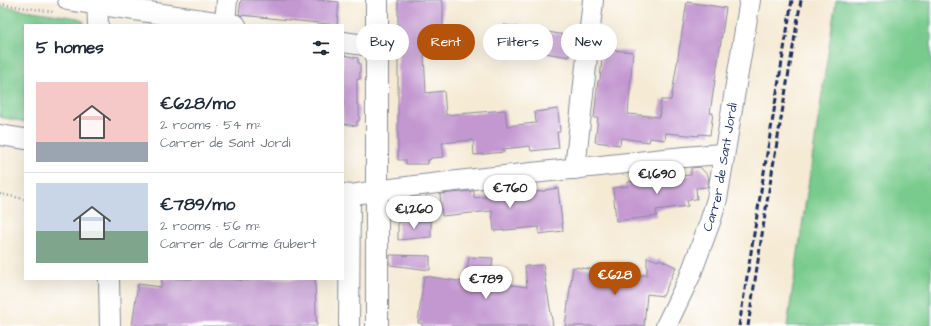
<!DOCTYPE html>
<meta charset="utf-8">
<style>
:root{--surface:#fff;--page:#f2f2f3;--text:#1f2937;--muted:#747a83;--line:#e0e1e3;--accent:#b45309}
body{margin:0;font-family:"Architects Daughter",sans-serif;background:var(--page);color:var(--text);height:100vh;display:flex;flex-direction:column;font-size:15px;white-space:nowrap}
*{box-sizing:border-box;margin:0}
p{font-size:13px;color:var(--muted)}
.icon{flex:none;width:22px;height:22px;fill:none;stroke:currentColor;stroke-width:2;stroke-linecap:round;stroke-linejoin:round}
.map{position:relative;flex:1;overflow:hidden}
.panel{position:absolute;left:24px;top:24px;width:320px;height:256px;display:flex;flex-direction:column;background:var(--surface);border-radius:0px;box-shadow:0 4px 16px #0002}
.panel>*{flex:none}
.top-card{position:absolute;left:356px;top:24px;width:380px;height:36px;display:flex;gap:8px}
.price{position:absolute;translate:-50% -34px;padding:0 9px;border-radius:14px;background:#fff;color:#222;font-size:13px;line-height:26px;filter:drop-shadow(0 1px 2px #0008)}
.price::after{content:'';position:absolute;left:50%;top:24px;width:12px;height:9px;margin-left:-6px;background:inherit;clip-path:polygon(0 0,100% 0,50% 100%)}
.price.on{background:var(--accent);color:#fff}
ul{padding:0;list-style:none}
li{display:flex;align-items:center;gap:12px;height:100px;padding:0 12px}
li+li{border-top:1px solid var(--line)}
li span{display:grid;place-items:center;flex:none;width:112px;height:80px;border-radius:0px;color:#555}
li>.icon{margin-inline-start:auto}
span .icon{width:48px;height:48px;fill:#fffc;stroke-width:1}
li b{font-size:17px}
h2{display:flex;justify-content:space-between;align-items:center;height:48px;padding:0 12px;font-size:17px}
.chip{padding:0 14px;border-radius:18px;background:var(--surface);box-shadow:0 4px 16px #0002;font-size:14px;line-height:36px}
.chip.on{background:var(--accent);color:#fff}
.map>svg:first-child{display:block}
.green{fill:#79cb8d;stroke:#4a7d76}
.building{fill:#c397d0}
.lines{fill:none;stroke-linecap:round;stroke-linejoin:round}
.minor-casing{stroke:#888c99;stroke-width:22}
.tertiary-casing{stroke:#888c99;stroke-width:24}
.path{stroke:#888c99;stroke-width:2.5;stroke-dasharray:1 3;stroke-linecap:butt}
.minor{stroke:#fff;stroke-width:20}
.tertiary{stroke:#fff;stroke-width:22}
.rail{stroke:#1b2f5e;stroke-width:3;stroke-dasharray:6 3;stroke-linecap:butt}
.labels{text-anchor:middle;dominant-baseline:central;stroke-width:3.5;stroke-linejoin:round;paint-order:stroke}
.street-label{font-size:13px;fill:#1b2f5e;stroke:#fff}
</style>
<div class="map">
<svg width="931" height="326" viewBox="0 0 931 326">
<rect width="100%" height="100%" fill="#fff"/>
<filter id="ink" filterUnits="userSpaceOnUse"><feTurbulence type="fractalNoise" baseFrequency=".025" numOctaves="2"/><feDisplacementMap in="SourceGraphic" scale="8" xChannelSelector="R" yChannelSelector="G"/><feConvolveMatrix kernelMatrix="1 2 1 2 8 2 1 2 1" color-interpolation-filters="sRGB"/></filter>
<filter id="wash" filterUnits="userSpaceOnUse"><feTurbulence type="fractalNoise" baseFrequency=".012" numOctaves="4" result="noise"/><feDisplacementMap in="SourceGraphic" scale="16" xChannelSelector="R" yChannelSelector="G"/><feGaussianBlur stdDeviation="0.9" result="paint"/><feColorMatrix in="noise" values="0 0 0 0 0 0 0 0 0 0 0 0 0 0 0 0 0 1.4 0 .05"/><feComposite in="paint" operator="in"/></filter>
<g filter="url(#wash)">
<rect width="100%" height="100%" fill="#f5ead4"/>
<!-- green -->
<g class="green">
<path d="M836,0H931V326H787Z"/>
<path d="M0,6L78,18L84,22V25H25V122L0,117Z"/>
</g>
<g id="blocks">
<!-- building -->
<g class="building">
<path d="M241,0H318L339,2L337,25L241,15L239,14Z"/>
<path d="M398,0H442L441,2H443V56L424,55L426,93L444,91L446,115L505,110L507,126L536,123L535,112L558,109L560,132H557L559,148L531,151L530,146L503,149L504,152L474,155L473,140L442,143L444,157L431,158V159L428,160V164H406V160H398Z"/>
<path d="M687,2L726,8L710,113H713L710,135L699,134V136L666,133L665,140L650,138L649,142L621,138L620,145L595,142L598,118H594L598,81L600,80L603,49L633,52L628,114L659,117L661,100H671Z"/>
<path d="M504,25L572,36L569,57L545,53L546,46L502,39Z"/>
<path d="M343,55L358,58V63H360V79H357V105H359V121H357V126L343,124Z"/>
<path d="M700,167L709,177L707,187L696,188L697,199L687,200L688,206L656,210L657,216L616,221L613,188L628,186V182L691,175V168Z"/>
<path d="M558,188L563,231L539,234V227L494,231L492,211L442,216L440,194L474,191V198L545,191V190Z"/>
<path d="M398,221H431V237L398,240Z"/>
<path d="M390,255L430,256V270L390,265Z"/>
<path d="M469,257L493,258L490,282L527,287L525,266L543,265L553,326H422V323H418L424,276L464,282L465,279H466Z"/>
<path d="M647,257L658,261L659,259L676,267L663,296L647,294L644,326H565L573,267L613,272L614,275H647Z"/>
<path d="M162,279H230L248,281V279H315L316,315L317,326H132L138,284L161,287Z"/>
</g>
</g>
</g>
<g filter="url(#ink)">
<use href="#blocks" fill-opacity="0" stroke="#888c99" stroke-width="1"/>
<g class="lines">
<defs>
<g id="minor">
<path d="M68,0L236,25"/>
<path d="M97,0L98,25"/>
<path d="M225,23L227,0"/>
<path d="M343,42L378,47"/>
<path d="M0,135L25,139"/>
<path d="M575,169L593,0"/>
<path d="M343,194L350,195C423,183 497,177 570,169C622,164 673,157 724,154"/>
<path d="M109,279L110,326"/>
<path d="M349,326L350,195"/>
<path id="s1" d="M666,326L690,276L710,222L717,199L750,0"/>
</g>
<path id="tertiary" d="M377,326V0"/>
</defs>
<!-- minor casing -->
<use href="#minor" class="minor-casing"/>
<!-- tertiary casing -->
<use href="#tertiary" class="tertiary-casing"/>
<!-- path -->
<g class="path">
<path d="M0,4L54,12"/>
<path d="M0,194L25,199"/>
</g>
<!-- minor -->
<use href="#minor" class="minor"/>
<!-- tertiary -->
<use href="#tertiary" class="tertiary"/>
<!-- rail -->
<g class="rail">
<path d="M739,326L792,0"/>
<path d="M748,326L767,202L801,0"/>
</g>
</g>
</g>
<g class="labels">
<!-- street labels -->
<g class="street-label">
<text stroke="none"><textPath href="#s1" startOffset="169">Carrer de Sant Jordi</textPath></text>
</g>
</g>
</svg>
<b class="price" style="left:657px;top:195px">€1,690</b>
<b class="price" style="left:510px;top:209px">€760</b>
<b class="price" style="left:414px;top:230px">€1,260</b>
<b class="price on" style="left:615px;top:296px">€628</b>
<b class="price" style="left:486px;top:300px">€789</b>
<div class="top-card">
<a class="chip">Buy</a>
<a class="chip on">Rent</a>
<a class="chip">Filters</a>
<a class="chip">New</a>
</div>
<section class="panel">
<h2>5 homes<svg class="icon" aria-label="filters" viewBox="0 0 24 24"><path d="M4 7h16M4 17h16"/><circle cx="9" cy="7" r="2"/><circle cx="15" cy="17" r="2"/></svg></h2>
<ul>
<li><span style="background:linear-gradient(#f6c9c9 75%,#9aa5b1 0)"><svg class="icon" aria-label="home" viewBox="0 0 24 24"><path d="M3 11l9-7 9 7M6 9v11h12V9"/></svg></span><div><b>€628/mo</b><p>2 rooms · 54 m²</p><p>Carrer de Sant Jordi</p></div></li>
<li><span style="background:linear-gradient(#c9d6e8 60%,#7fa58c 0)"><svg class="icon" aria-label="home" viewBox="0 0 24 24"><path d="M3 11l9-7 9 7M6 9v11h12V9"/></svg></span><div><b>€789/mo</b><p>2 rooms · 56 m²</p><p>Carrer de Carme Gubert</p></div></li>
</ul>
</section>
</div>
